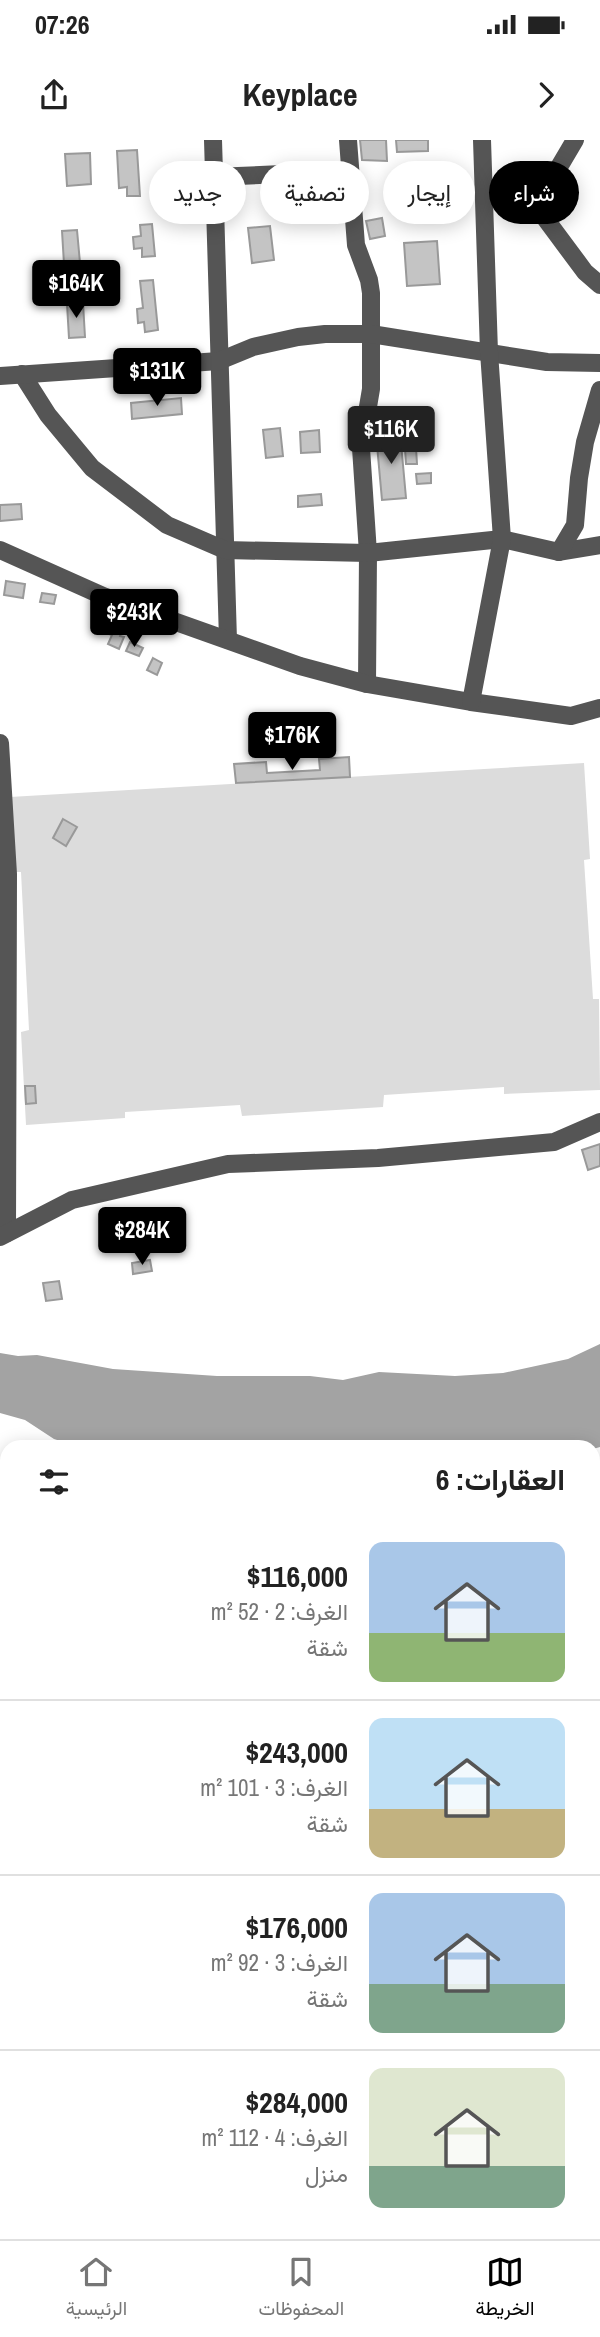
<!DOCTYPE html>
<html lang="ar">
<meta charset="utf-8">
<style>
:root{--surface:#fff;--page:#f2f2f2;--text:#222;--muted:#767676;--line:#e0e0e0;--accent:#000}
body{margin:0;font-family:"Archivo Narrow",Vazirmatn,sans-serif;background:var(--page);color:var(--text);direction:rtl;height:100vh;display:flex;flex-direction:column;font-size:26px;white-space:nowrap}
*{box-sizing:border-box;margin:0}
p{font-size:23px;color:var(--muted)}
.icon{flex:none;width:38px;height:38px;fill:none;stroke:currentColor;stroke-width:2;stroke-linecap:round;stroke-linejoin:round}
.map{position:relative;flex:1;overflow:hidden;direction:ltr}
.side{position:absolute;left:0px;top:1300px;width:600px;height:800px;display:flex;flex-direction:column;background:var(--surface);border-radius:21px 21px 0 0;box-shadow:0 4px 18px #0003;direction:rtl}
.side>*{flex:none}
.hud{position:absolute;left:21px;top:21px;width:558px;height:63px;direction:rtl;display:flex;gap:14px}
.price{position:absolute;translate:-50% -60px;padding:0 16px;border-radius:7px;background:var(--accent);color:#fff;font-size:23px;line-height:46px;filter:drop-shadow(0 2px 4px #0008)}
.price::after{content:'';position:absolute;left:50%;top:42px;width:21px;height:16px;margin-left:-10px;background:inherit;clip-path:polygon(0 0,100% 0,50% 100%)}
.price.active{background:#222;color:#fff}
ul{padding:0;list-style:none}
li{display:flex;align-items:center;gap:21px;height:175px;padding:0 35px}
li+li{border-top:2px solid var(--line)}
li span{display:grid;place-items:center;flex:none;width:196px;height:140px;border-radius:14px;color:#555}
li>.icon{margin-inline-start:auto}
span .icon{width:84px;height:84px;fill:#fffc;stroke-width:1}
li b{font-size:30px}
h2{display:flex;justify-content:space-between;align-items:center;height:84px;padding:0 35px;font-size:30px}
.tag{padding:0 24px;border-radius:32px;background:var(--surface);box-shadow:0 4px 18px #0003;font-size:24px;line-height:63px}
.tag.active{background:var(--accent);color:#fff}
.status{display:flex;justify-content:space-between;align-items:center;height:49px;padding:0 35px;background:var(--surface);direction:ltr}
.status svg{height:19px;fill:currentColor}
header{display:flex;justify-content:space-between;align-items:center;height:91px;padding:0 35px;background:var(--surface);font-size:32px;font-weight:700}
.tab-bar{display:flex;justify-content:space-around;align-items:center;height:98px;border-top:2px solid var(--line);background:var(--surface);font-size:19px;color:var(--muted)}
.tab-bar a{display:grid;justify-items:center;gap:4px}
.tab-bar .active{color:var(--accent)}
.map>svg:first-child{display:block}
.green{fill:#dcdcdc}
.water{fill:#a3a3a3}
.building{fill:#c4c4c4;stroke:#999;stroke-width:2}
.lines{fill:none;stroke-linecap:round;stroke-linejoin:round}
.minor{stroke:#555;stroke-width:18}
</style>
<div class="status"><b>07:26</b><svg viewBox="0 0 49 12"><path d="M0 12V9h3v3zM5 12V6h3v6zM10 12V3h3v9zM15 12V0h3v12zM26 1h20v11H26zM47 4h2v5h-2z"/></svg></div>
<header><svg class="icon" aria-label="forward" viewBox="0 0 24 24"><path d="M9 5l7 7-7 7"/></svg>Keyplace<svg class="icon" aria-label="share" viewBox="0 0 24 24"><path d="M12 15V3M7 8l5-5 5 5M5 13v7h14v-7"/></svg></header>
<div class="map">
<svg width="600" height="2099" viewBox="0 0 600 2099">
<rect width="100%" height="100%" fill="#fff"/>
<!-- green -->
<path class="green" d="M584,623L590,719L584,720L593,859H599L600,950L504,954V947L384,955L383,967L242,976L240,965L125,972V978L26,985L21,892L29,890L21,732H14L10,657Z"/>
<!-- water -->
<path class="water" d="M600,1204V1307L593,1309V1307H79L54,1299L25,1280L0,1273V1213L18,1216L37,1215L113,1229L217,1236H310L343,1240L379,1232L455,1236L503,1233L568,1219Z"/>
<!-- building -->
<g class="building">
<path d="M360,0H386L387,21L362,20Z"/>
<path d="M396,0H428V11L397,12Z"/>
<path d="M137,10L140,56H127V47L119,48L117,11Z"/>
<path d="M90,13L91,44L67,46L65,14Z"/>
<path d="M382,78L385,96L370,99L366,81Z"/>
<path d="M152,84L155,116L142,117V108L134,109L133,97L141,96L140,85Z"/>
<path d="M270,86L274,120L252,123L248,88Z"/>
<path d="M77,90L80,123L64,124L62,91Z"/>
<path d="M437,101L440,144L407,146L404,103Z"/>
<path d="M153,140L158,190L145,192L144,182L138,183L137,169L143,168L140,141Z"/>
<path d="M83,163L85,197L69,198L67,164Z"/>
<path d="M181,258L182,274L132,279L131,263Z"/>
<path d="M280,288L283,316L266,318L263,290Z"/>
<path d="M319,290L320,312L301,313L300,292Z"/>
<path d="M400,292L406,358L382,360L376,294Z"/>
<path d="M415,292L417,324H406L404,293Z"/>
<path d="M431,333V343L417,344L416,334Z"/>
<path d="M321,354L322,365L298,367V356Z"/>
<path d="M21,364L22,379L0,381V365Z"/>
<path d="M6,441L25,444L23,458L4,455Z"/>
<path d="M42,453L56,455L54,464L40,462Z"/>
<path d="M112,488L121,492L120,496L124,497L119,509L108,504L112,495L109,494Z"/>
<path d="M130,502L143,508L139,516L126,511Z"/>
<path d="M153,518L162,523L157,535L147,530Z"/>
<path d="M349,617L350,637L236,643L234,624L266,622L267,633L320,630L319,619Z"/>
<path d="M63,679L77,687L66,706L53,698Z"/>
<path d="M25,946H35L36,963L26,964Z"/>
<path d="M600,1004V1026L588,1030L582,1010Z"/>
<path d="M150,1120L152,1131L133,1134L132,1123Z"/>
<path d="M59,1141L62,1159L46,1161L43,1143Z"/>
</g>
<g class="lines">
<!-- minor -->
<g class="minor">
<path d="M213,0L228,500"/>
<path d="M348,0L356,105L369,140L371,153V249L361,308L368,413L367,544"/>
<path d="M575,0L536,66L585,132L600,145"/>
<path d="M214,37L350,31"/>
<path d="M22,234L48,275L92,328L167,385L225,410L368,413L502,399L559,412L600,405"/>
<path d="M0,236L219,221L253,207L298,197L325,194H371L547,222L600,223"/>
<path d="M0,410L103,456L300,526L367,544L471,562L571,576L600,568"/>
<path d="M559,412L575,385L579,338L585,302L600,250"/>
<path d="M471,562L502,399L489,212L482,0"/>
<path d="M0,603L8,734L7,1093"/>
<path d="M0,1097L72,1060L228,1024L378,1018L554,1002L600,982"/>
<path d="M0,1667L7,1670"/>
<path d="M593,1941L600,1943"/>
</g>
</g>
</svg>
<b class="price" style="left:76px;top:180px">$164K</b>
<b class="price" style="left:157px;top:268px">$131K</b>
<b class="price active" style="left:391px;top:326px">$116K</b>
<b class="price" style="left:134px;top:509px">$243K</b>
<b class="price" style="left:292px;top:632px">$176K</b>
<b class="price" style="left:142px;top:1127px">$284K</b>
<div class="hud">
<a class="tag active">شراء</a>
<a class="tag">إيجار</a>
<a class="tag">تصفية</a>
<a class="tag">جديد</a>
</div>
<section class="side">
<h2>العقارات: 6<svg class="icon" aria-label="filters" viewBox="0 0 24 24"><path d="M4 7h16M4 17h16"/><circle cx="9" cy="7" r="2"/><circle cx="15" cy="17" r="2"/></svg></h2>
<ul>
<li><span style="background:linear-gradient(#a9c7e8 65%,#8fb573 0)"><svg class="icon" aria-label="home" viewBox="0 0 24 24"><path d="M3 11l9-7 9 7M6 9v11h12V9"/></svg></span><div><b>$116,000</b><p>الغرف: 2 · 52 m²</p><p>شقة</p></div></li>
<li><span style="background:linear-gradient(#bfe0f5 65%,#c2b280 0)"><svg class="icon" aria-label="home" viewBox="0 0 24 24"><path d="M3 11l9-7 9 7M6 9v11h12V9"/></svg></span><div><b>$243,000</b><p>الغرف: 3 · 101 m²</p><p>شقة</p></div></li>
<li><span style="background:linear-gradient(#a9c7e8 65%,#7fa58c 0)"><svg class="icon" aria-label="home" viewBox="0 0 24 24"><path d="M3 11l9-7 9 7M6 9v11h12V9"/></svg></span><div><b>$176,000</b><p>الغرف: 3 · 92 m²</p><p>شقة</p></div></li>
<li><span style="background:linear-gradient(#dfe7d0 70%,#7fa58c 0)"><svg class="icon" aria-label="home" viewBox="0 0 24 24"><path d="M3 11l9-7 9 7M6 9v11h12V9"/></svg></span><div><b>$284,000</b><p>الغرف: 4 · 112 m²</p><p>منزل</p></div></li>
</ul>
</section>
</div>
<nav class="tab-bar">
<a class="active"><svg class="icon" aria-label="map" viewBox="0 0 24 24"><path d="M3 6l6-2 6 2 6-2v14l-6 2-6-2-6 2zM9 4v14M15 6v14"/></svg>الخريطة</a>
<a><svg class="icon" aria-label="saved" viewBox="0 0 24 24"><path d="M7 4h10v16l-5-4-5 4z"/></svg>المحفوظات</a>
<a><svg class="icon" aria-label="home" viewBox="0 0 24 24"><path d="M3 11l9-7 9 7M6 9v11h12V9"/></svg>الرئيسية</a>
</nav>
